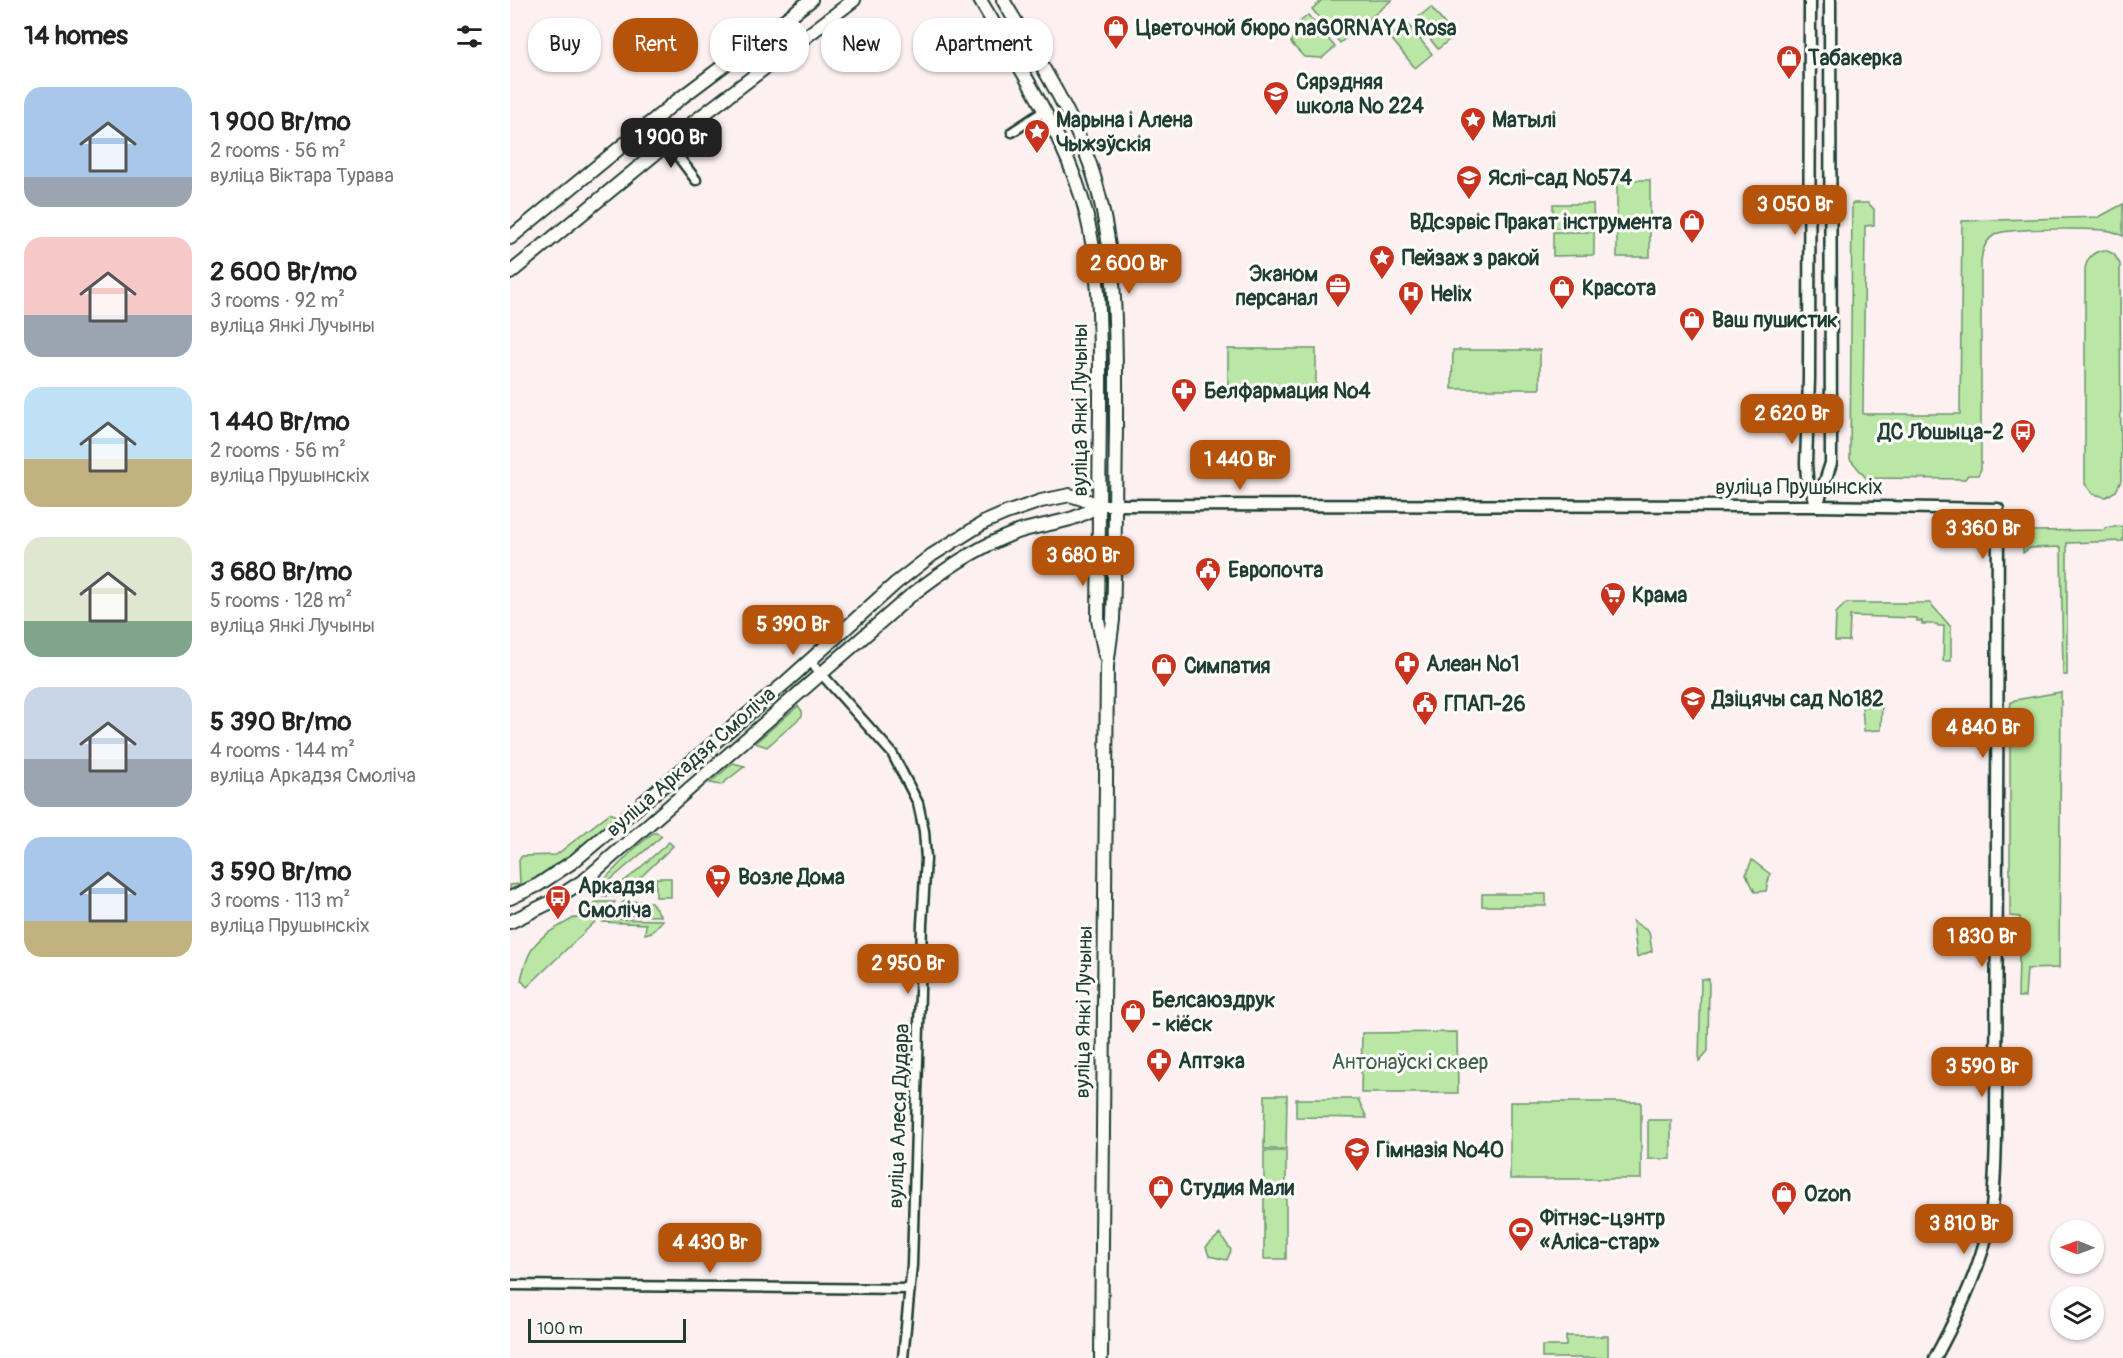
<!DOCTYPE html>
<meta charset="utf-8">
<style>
:root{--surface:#fff;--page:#f6f6f6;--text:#222;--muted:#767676;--accent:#b45309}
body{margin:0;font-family:Pangolin,sans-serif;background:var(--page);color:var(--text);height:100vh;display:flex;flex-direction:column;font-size:22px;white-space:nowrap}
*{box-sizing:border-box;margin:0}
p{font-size:20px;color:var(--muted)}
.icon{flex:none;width:33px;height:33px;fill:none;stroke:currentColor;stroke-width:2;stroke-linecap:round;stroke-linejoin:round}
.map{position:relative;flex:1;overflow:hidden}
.side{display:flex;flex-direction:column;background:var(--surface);width:510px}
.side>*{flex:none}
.top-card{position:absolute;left:18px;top:18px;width:570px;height:54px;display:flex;gap:12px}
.needle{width:39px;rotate:271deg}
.fabs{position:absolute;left:1540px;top:1220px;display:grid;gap:12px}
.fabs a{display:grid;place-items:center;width:54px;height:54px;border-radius:50%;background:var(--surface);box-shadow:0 2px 4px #0004;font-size:30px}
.scale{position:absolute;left:18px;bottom:15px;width:158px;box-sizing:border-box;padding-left:6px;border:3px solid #1f3d34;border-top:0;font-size:16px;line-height:21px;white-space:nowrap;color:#1f3d34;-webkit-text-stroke:4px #fdfcf7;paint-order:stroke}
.price{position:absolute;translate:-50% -51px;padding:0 14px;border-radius:12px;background:var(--accent);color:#fff;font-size:20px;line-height:39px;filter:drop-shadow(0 2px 3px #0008)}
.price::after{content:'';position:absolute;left:50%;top:36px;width:18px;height:14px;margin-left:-9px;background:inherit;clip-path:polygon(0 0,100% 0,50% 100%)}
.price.on{background:#222;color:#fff}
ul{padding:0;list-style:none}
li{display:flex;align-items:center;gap:18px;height:150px;padding:0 24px}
li span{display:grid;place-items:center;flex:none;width:168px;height:120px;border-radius:18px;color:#555}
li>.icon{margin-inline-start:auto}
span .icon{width:72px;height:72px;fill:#fffc;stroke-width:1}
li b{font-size:26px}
h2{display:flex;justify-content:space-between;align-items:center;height:72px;padding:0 24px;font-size:26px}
.tag{padding:0 21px;border-radius:24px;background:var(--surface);box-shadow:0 2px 4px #0004;font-size:21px;line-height:54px}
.tag.on{background:var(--accent);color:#fff}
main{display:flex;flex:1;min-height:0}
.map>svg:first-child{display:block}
.green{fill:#bae7a5;stroke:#6c926c;stroke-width:1.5}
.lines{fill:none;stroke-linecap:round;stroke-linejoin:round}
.minor-casing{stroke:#1f3d34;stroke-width:13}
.tertiary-casing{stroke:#1f3d34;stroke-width:15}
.secondary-casing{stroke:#1f3d34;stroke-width:16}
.minor{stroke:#fdfcf7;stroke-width:8}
.tertiary{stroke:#fdfcf7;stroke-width:10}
.secondary{stroke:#fdfcf7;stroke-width:12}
.labels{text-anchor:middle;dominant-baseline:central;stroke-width:6;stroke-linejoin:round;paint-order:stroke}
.poi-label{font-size:21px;font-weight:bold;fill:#1f3d34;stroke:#fdfcf7;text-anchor:start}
.street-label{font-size:21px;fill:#1f3d34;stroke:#fdfcf7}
.park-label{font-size:21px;fill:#3e5f4b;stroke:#fdfcf7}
</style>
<main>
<section class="side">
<h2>14 homes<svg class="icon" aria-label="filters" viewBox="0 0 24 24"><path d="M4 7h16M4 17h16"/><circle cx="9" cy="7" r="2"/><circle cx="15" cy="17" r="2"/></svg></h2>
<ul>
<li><span style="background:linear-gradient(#a9c7e8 75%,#9aa5b1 0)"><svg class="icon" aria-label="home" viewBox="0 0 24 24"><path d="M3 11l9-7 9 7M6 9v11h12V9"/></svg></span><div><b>1 900 Br/mo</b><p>2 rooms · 56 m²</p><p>вуліца Віктара Турава</p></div></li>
<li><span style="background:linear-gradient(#f6c9c9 65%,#9aa5b1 0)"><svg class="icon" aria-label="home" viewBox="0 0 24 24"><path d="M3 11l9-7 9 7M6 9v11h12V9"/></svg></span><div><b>2 600 Br/mo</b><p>3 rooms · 92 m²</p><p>вуліца Янкі Лучыны</p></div></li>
<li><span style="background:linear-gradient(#bfe0f5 60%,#c2b280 0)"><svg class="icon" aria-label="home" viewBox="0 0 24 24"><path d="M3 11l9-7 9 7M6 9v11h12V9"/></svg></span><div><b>1 440 Br/mo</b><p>2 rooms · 56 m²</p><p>вуліца Прушынскіх</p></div></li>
<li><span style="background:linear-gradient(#dfe7d0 70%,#7fa58c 0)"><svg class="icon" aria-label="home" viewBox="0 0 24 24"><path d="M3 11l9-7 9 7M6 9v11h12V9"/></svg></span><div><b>3 680 Br/mo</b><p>5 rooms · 128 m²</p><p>вуліца Янкі Лучыны</p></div></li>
<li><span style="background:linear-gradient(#c9d6e8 60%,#9aa5b1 0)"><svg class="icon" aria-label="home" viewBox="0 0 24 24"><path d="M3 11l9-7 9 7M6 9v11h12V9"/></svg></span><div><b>5 390 Br/mo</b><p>4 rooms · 144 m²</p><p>вуліца Аркадзя Смоліча</p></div></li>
<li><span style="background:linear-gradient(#a9c7e8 70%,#c2b280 0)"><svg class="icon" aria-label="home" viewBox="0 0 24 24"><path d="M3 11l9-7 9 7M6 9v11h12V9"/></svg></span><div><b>3 590 Br/mo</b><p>3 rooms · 113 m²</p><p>вуліца Прушынскіх</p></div></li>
</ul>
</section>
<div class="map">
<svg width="1613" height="1358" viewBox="0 0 1613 1358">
<rect width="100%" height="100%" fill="#fcf0f1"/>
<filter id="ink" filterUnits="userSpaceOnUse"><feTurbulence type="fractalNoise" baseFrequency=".0167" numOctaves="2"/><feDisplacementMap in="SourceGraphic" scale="12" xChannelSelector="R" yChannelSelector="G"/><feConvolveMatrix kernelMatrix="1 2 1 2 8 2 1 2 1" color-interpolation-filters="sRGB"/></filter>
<g filter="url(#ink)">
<!-- green -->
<g class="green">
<path d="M812,0H882L830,43L802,9Z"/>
<path d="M921,7L944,36L928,49L905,20Z"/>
<path d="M798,15L825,47L812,58L794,57L781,43L784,27Z"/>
<path d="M897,23L922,54L905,68L880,37Z"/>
<rect x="1107" y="180" width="33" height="77"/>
<path d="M1342,203H1358L1364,209V225L1355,226L1353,414H1450L1452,221L1589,217L1613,204V236C1609,234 1605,232 1600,231C1585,228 1498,228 1486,234C1475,240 1472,250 1471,261V469L1468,475H1458L1455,479L1356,478L1340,459Z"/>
<path d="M1043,204H1083L1084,228H1043Z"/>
<path d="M1043,232H1084V255L1043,256Z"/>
<path d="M1595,250L1604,254L1610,264L1611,481L1606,491L1596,497L1583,494L1575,484V269C1577,257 1583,251 1595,250Z"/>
<rect x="718" y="349" width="88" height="40"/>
<path d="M943,350H1030V389H942Z"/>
<path d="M1613,526V541L1557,543V675H1553L1551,547L1520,548L1513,553V543L1522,531L1595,530V528Z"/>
<path d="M1336,603H1420L1441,627V661H1433L1434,626H1428L1427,624H1412V621H1407V618L1340,616L1339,641H1325L1326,613Z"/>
<path d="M1551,692L1549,968L1517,969L1515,997H1508L1510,917L1500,916V709L1501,702L1505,700Z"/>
<path d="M1372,705L1371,730L1354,731L1352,707Z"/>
<path d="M288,706L292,711V716L257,747L245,743Z"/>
<path d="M223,763L235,766L211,785L200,783Z"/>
<path d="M100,813L110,818L48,868L0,894V885L10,884L9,860L12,856L46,855Z"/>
<path d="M143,833H147L152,836L92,887V882L124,849Z"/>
<path d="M159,842L163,846L111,896H94L122,875Z"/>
<path d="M1242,860L1260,874L1256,891L1245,892L1236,874Z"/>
<rect x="146" y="878" width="15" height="19"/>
<rect x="972" y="894" width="64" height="12"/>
<path d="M114,901L141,902L151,916L101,915Z"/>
<path d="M86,902H105L93,914L72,913Z"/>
<path d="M64,918L88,919L17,987L11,980C20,940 30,937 64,918Z"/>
<path d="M96,919L153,920L142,932L135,934L136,924L93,922Z"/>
<path d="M1123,921L1139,932L1142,951L1127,957Z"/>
<path d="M1191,979H1199L1198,1051L1189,1061Z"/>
<path d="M947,1032L948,1093H851L852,1033Z"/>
<path d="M755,1095H777L776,1149H754Z"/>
<path d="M786,1099H848L857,1118L786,1117Z"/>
<rect x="1000" y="1102" width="131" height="77"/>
<rect x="1138" y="1120" width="23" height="39"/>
<rect x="754" y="1151" width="22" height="108"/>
<path d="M710,1234L721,1250L717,1260L699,1256L696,1247Z"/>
<path d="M1056,1336H1098V1358H1032V1346H1056Z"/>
</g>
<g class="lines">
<defs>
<g id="minor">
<path d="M502,132L534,111"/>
<path d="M158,143L186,180"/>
<path d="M300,661L382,753L408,803L414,831L416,859L412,924L402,1265L393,1358"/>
<path d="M0,1285L399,1289"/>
</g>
<g id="tertiary">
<path d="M1300,0L1299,379L1296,463L1297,478L1307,506"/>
<path d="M590,505L1307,506L1488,509L1486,1136C1485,1168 1485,1202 1477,1234C1467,1275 1445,1321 1425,1358"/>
<path d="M1307,506L1321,463L1320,0"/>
</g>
<g id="secondary">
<path d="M470,0C508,65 551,129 573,202C592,268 590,338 590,406C590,477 589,548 588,620L595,655"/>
<path d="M493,0C524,53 559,106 580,164C609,249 606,341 606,429C605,493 605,557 603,620L597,666L591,1358"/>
<path d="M0,238L168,100L301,0"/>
<path d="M0,273L185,121L344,0"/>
<path d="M0,898L28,885L64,861L276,682L386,583L422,555L475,522L496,513L531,501L560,495L590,505"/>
<path d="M0,922L39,903L76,879L399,597C431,572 464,549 502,534C521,526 541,525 560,519C570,517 580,510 590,505"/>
</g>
</defs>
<!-- minor casing -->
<use href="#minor" class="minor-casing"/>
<!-- tertiary casing -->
<use href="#tertiary" class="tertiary-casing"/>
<!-- secondary casing -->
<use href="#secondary" class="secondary-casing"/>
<!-- minor -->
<use href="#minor" class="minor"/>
<!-- tertiary -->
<use href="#tertiary" class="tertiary"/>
<!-- secondary -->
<use href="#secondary" class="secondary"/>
</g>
</g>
<!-- icons -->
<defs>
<symbol id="shop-pin" viewBox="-11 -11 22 30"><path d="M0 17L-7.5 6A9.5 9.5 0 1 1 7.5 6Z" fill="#c8321e" stroke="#fdfcf7"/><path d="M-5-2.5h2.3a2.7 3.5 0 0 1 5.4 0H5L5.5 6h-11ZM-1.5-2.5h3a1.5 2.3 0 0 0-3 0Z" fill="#fff"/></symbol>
<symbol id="school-pin" viewBox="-11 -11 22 30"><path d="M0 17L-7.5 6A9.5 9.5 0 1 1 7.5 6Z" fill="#c8321e" stroke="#fdfcf7"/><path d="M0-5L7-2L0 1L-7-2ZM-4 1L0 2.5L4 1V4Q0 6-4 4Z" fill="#fff"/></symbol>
<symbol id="sight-pin" viewBox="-11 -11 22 30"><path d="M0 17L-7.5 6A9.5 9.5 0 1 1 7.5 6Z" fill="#c8321e" stroke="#fdfcf7"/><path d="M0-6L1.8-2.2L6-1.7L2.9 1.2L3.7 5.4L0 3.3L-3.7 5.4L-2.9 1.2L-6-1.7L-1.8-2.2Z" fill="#fff"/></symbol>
<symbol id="office-pin" viewBox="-11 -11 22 30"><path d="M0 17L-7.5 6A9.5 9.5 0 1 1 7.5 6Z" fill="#c8321e" stroke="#fdfcf7"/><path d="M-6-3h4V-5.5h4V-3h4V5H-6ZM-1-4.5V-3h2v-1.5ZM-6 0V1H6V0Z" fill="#fff"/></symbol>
<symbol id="hospital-pin" viewBox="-11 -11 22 30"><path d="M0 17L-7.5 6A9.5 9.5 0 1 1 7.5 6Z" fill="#c8321e" stroke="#fdfcf7"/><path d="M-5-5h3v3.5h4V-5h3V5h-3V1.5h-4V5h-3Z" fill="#fff"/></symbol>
<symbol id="pharmacy-pin" viewBox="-11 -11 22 30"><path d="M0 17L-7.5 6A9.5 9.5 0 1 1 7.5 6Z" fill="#c8321e" stroke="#fdfcf7"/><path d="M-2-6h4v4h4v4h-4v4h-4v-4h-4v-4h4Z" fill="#fff"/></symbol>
<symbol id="bus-pin" viewBox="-11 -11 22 30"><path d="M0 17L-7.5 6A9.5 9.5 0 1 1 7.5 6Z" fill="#c8321e" stroke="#fdfcf7"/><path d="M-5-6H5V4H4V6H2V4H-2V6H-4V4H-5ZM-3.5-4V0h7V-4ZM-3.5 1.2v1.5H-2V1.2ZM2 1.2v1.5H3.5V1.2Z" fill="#fff"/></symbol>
<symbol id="civic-pin" viewBox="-11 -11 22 30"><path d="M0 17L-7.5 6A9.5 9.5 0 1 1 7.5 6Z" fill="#c8321e" stroke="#fdfcf7"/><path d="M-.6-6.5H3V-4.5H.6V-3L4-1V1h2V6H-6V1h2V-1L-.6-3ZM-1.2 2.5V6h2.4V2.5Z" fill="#fff"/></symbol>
<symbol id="supermarket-pin" viewBox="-11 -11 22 30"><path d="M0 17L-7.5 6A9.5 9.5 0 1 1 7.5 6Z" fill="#c8321e" stroke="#fdfcf7"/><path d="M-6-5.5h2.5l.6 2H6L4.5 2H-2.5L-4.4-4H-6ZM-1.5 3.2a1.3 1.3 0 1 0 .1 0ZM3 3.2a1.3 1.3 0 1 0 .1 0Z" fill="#fff"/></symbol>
<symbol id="stadium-pin" viewBox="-11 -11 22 30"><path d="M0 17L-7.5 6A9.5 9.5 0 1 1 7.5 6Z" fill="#c8321e" stroke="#fdfcf7"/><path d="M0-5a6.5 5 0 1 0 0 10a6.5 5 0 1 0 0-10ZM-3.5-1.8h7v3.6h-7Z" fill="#fff"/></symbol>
</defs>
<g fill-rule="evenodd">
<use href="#shop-pin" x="591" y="13" width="30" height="40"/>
<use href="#shop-pin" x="1264" y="43" width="30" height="40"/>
<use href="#school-pin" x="751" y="79" width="30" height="40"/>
<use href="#sight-pin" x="948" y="105" width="30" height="40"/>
<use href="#sight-pin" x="512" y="117" width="30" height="40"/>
<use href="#school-pin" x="944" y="163" width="30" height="40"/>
<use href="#shop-pin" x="1167" y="207" width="30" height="40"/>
<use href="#sight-pin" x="857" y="243" width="30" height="40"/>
<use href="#office-pin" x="813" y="271" width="30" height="40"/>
<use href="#shop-pin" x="1037" y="273" width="30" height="40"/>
<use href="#hospital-pin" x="886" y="279" width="30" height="40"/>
<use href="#shop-pin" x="1167" y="305" width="30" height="40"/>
<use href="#pharmacy-pin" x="659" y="376" width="30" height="40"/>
<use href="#bus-pin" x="1498" y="417" width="30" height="40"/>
<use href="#civic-pin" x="683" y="555" width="30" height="40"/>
<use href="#supermarket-pin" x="1088" y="580" width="30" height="40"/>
<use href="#pharmacy-pin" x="882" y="649" width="30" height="40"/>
<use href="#shop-pin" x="639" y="651" width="30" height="40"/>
<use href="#school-pin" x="1168" y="684" width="30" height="40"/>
<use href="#civic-pin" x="900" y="689" width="30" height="40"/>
<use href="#supermarket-pin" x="193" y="862" width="30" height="40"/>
<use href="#bus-pin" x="33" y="883" width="30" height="40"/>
<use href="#shop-pin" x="608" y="997" width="30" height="40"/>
<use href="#pharmacy-pin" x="634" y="1046" width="30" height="40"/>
<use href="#school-pin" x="832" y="1135" width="30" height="40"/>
<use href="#shop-pin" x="636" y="1173" width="30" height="40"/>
<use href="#shop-pin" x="1259" y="1179" width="30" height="40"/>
<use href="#stadium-pin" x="996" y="1215" width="30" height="40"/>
</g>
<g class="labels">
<!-- poi labels -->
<g class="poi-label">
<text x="626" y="28">Цветочной бюро naGORNAYA Rosa</text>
<text x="1298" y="58">Табакерка</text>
<text x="786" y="82">Сярэдняя<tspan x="786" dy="24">школа № 224</tspan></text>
<text x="546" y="120">Марына і Алена<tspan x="546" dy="24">Чыжэўскія</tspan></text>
<text x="982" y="120">Матылі</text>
<text x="978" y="178">Яслі-сад №574</text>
<text x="1162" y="222" text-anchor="end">ВДсэрвіс Пракат інструмента</text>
<text x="892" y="258">Пейзаж з ракой</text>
<text x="808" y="274" text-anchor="end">Эканом<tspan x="808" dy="24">персанал</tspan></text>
<text x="1072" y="288">Красота</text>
<text x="920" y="294">Helix</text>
<text x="1202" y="320">Ваш пушистик</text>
<text x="694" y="391">Белфармация №4</text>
<text x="1494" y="432" text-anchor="end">ДС Лошыца-2</text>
<text x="718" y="570">Европочта</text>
<text x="1122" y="595">Крама</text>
<text x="916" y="664">Алеан №1</text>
<text x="674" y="666">Симпатия</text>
<text x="1202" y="699">Дзіцячы сад №182</text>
<text x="934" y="704">ГПАП-26</text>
<text x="228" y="877">Возле Дома</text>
<text x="68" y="886">Аркадзя<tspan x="68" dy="24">Смоліча</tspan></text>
<text x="642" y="1000">Белсаюздрук<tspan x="642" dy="24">- кіёск</tspan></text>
<text x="668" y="1061">Аптэка</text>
<text x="866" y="1150">Гімназія №40</text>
<text x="670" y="1188">Студия Мали</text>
<text x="1294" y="1194">Ozon</text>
<text x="1030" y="1218">Фітнэс-цэнтр<tspan x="1030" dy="24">«Аліса-стар»</tspan></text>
</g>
<!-- street labels -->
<g class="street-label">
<text transform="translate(570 410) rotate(-90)">вуліца Янкі Лучыны</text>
<text x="1289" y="487">вуліца Прушынскіх</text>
<text transform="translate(181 762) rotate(-41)">вуліца Аркадзя Смоліча</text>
<text transform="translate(574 1012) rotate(-89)">вуліца Янкі Лучыны</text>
<text transform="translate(389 1116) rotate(-88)">вуліца Алеся Дудара</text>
</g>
<!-- park labels -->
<g class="park-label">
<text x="900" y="1062">Антонаўскі сквер</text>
</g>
</g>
</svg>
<div class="fabs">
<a><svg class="needle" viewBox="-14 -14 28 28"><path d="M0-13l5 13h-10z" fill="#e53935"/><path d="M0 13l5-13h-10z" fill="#767676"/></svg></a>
<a><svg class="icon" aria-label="layers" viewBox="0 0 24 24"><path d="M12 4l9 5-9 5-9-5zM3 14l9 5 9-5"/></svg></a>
</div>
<div class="scale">100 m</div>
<b class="price on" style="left:161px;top:169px">1 900 Br</b>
<b class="price" style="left:1285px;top:236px">3 050 Br</b>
<b class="price" style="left:619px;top:295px">2 600 Br</b>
<b class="price" style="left:1282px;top:445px">2 620 Br</b>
<b class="price" style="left:730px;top:491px">1 440 Br</b>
<b class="price" style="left:1473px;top:560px">3 360 Br</b>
<b class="price" style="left:573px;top:587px">3 680 Br</b>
<b class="price" style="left:283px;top:656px">5 390 Br</b>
<b class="price" style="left:1473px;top:759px">4 840 Br</b>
<b class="price" style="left:1472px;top:968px">1 830 Br</b>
<b class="price" style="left:398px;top:995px">2 950 Br</b>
<b class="price" style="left:1472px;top:1098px">3 590 Br</b>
<b class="price" style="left:1454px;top:1255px">3 810 Br</b>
<b class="price" style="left:200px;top:1274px">4 430 Br</b>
<div class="top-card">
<a class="tag">Buy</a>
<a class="tag on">Rent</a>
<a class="tag">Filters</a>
<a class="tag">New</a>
<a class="tag">Apartment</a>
</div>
</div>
</main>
